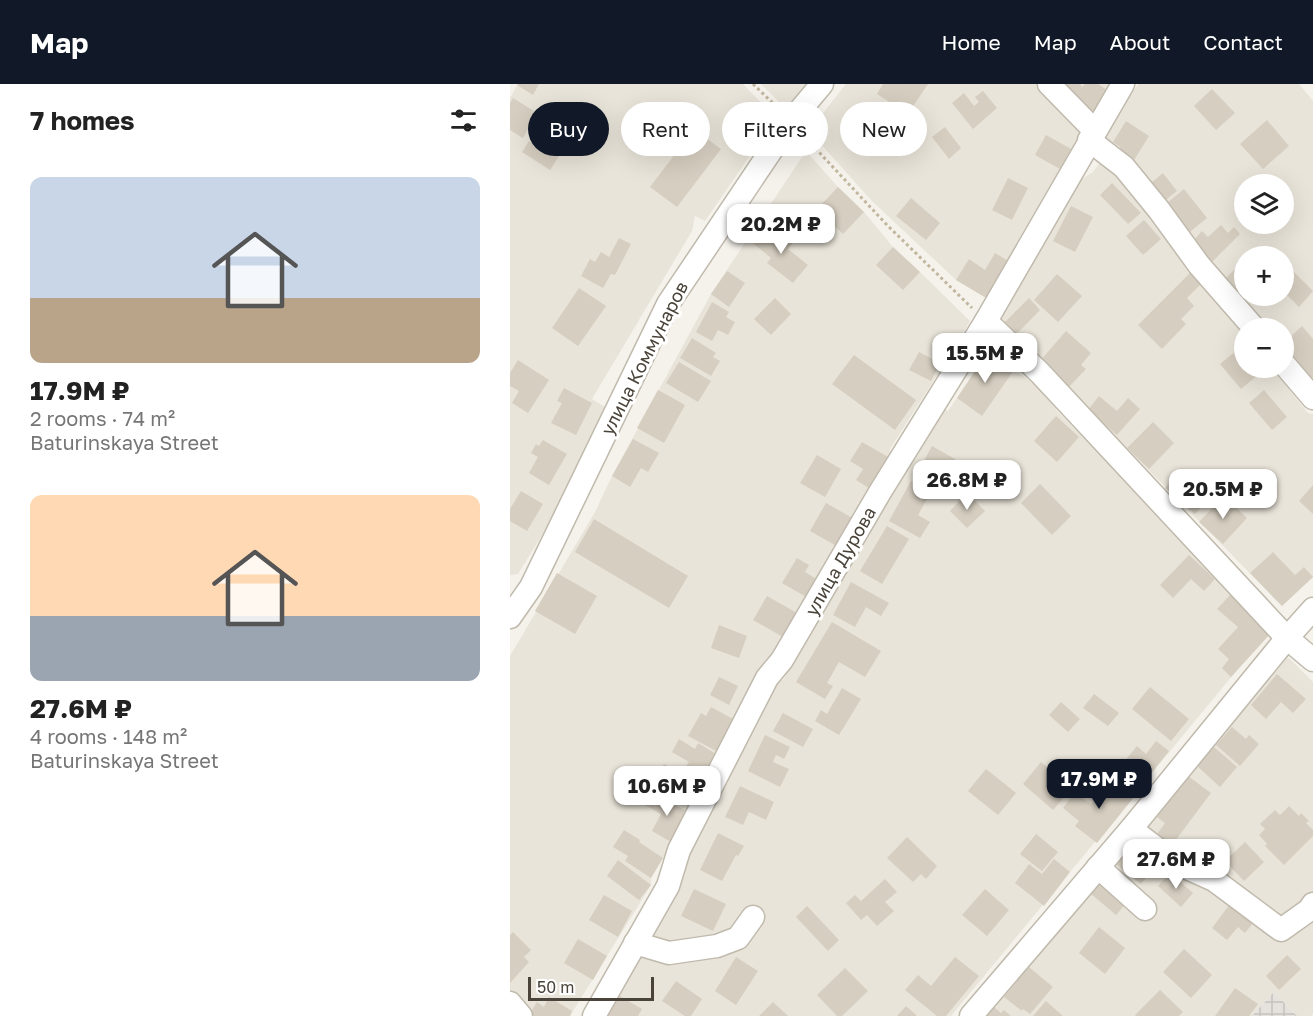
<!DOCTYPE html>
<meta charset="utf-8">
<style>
:root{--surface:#fff;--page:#f6f6f6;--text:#222;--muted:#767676;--accent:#111827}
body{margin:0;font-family:"Golos Text",sans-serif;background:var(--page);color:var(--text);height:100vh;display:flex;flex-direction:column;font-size:22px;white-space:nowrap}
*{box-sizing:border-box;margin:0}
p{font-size:20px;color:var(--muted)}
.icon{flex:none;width:33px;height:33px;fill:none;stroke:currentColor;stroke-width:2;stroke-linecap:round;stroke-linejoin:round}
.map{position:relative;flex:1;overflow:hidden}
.details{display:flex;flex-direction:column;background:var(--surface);width:510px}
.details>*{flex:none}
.top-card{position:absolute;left:18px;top:18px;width:570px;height:54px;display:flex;gap:12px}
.buttons{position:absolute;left:724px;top:90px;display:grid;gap:12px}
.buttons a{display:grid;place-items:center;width:60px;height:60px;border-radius:50%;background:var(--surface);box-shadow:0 6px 24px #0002;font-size:30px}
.scale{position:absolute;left:18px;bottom:15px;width:126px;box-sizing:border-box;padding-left:6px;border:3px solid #494339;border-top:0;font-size:16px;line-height:21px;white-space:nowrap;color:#494339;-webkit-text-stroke:4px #fff;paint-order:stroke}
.price{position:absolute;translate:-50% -51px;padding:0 14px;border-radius:12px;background:#fff;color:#222;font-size:20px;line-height:39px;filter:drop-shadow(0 2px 3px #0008)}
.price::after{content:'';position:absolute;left:50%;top:36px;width:18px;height:14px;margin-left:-9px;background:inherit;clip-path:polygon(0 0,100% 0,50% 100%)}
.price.on{background:var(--accent);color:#fff}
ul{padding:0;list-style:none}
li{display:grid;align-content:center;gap:12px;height:318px;padding:0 30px}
li span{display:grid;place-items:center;height:186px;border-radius:12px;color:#555}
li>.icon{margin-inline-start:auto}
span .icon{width:108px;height:108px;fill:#fffc;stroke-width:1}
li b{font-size:26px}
h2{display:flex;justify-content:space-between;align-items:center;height:72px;padding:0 30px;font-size:26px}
.tag{padding:0 21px;border-radius:27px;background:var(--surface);box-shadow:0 6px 24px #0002;font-size:21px;line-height:54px}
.tag.on{background:var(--accent);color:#fff}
header{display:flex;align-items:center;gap:36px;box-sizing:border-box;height:84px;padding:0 30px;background:var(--accent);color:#fff}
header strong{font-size:28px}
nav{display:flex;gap:33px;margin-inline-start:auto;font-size:21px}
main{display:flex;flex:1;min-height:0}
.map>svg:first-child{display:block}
.residential{fill:#e9e4d9;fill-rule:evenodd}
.industrial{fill:url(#industrial-grid)}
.building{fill:#d6cec0}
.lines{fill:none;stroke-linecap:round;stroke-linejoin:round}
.minor-casing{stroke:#c0baad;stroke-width:25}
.path{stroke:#c2b69f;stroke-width:3;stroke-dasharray:3 3;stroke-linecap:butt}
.minor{stroke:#fff;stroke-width:22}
.labels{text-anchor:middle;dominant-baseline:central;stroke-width:6;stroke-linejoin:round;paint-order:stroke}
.street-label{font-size:18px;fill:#494339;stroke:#fff}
</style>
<header>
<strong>Map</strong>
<nav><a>Home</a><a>Map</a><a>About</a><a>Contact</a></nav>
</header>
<main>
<section class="details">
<h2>7 homes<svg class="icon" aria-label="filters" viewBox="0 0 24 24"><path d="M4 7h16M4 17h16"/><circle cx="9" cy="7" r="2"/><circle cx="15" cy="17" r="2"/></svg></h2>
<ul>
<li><span style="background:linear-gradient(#c9d6e8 65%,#b9a48a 0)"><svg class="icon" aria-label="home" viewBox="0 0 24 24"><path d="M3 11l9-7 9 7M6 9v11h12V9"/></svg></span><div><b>17.9M ₽</b><p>2 rooms · 74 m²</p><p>Baturinskaya Street</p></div></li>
<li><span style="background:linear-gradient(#ffd9b3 65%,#9aa5b1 0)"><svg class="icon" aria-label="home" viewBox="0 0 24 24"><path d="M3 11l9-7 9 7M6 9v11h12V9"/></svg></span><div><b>27.6M ₽</b><p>4 rooms · 148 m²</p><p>Baturinskaya Street</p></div></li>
</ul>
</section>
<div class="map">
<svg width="803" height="932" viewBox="0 0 803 932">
<defs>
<pattern id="industrial-grid" width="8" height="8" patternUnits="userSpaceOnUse" patternTransform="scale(1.5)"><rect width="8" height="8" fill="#e5e1dc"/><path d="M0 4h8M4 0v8" fill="none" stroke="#c6c2be"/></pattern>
</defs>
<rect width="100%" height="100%" fill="#f5f2eb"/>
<!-- residential -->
<g class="residential">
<path d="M8,0H233L266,34L195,137L185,132L182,147L82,315L98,325L58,409L8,490L0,491V14Z"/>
<path d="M251,0H297L276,25Z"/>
<path d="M336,0H603L478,215L446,196L362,117L299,47Z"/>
<path d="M628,0H789L803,17V296L774,265V244H755L713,197L605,71L610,63L594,53ZM735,100H774V140H735ZM735,172H774V212H735Z"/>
<path d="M296,67L328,103L354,128L383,163L410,188L460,237L445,263L380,365V374L273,553L153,774L141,794V801L60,932H18L0,912V572L85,428L102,392L201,210Z"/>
<path d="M591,77L609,86L735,250V284H762L798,329L803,330V493L772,522L617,364L578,326L559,303L485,236L565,99L583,88Z"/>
<path d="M478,268L532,305L547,327L761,545L441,932H92L266,592L273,596L392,389L427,320L438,327Z"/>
<path d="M778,573L803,598V930L801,932H787L764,908L742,932H476L592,795L684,682Z"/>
</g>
<!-- industrial -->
<path class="industrial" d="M764,908L785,930L787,932H742Z"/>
<!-- building -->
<g class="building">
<path d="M8,0H29L23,11L7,1Z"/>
<path d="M373,0H418L398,30L367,10Z"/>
<path d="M558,0H570L572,3L575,0H588L597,6L579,35L551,6Z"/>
<path d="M702,5L725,29L706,46L684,22Z"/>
<path d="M473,7L487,24L463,45L442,19L454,9L464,22L469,18L465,13Z"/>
<path d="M3,14L27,29L13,54L0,46V19Z"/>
<path d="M357,23L386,44L366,71L337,51Z"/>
<path d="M757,36L779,62L753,85L730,60Z"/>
<path d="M616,37L639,52L621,81L605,71L610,63L603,58Z"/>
<path d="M435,43L451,64L439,75L422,53Z"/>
<path d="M184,45L211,65L167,123L140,103Z"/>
<path d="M536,51L561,65L550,85L525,71Z"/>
<path d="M24,56L30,59L31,57L51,69L40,86L12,68L19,57L22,59Z"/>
<path d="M653,89L667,107L651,120L637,102Z"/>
<path d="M498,94L518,104L502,136L482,126Z"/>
<path d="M602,99L631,129L618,140L590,111Z"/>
<path d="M328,103L354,128L333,150L307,125Z"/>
<path d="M674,105L697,134L676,151L652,123Z"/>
<path d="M401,114L430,139L416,156L386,132Z"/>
<path d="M561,122L583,133L565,168L543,157Z"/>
<path d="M634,136L651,155L633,171L616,152Z"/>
<path d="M711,141L718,149L724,143L730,150L702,178L682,158L692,147L698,153Z"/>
<path d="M259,142L282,160L278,165L298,181L283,199L257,179L261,174L244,160Z"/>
<path d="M109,154L121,160L105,191L101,190L93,204L71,192L80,175L85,178L91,168L99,173Z"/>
<path d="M383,163L410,188L393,206L366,181Z"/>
<path d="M485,169L500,178L478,215L446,196L459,175L475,186Z"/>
<path d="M731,179L735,181V212H743L734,219L713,197Z"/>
<path d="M217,187L235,199L219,223L201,210Z"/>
<path d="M682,187L693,198L677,214L684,222L671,235L676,240L652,265L628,241Z"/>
<path d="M783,187L803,207L789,223L774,208V197Z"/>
<path d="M547,190L572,212L548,238L524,216Z"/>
<path d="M69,204L96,222L68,262L42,244Z"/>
<path d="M265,214L281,230L261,251L244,235Z"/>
<path d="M519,214L530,226L502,255L490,243Z"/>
<path d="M202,218L219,228L216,233L225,238L218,251L208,246L202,257L186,248Z"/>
<path d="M792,242L803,255V293L801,295L774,265V259Z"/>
<path d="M556,247L581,269L571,281L576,285L559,303L530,277Z"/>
<path d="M182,254L206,269L203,273L210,277L201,292L170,274Z"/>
<path d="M727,266L735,276V284H742L748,291L731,305L710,280Z"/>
<path d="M409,268L430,279L421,297L399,286Z"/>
<path d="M478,268L504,286L472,332L447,314Z"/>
<path d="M344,271L406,316L385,346L322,300Z"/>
<path d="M8,276L39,296L18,329L2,319L9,307L0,302V289Z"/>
<path d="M169,278L201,297L188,318L156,299Z"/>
<path d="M54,304L82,319L66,351L41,339L52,319L47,317Z"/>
<path d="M148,306L175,321L154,359L127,344Z"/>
<path d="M754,306L777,333L762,346L739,319Z"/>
<path d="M589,312L607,327L618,314L630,325L607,351L578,326Z"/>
<path d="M546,332L569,353L547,378L524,357Z"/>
<path d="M643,338L664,359L639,385L617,364Z"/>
<path d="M123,355L149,369L138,388L131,384L120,403L102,392Z"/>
<path d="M33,356L57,370L39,401L19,389L28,373L21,369L26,360L29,362Z"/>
<path d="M352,358L380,374L362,406L346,396L353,385L340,377Z"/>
<path d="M422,362L445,375L429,404L406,391Z"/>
<path d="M307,371L331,385L315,413L290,399Z"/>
<path d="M672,384L702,411L685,430L655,404Z"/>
<path d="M401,397L421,408L408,431L420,438L410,454L379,437Z"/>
<path d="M530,400L561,432L542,451L511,419Z"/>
<path d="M803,401V430L789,417Z"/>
<path d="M11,407L33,420L17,447L0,437V425Z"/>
<path d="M457,409L475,427L457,444L440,427Z"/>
<path d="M714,412L737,434L713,460L689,438Z"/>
<path d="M316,419L346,436L330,464L300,447Z"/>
<path d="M84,435L178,492L159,524L65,468Z"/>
<path d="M377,442L399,455L372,500L350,487Z"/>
<path d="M763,468L785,491L794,483L803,493L772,522L740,489Z"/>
<path d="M679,471L705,495L694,507L681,495L663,514L650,501Z"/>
<path d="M287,474L299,481L295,488L308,496L298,514L272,499Z"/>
<path d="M47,489L87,512L65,550L25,527Z"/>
<path d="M341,498L379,519L371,532L356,523L345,543L323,531Z"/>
<path d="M720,511L762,548L721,593L712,584L719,575L708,565L728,543L707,525Z"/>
<path d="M257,512L287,529L273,553L243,536Z"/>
<path d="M322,538L371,567L355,593L329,578L317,599L323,602L315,615L286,598Z"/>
<path d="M209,541L237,552L229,574L201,564Z"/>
<path d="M767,590L796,615L783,629L771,618L756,635L741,621Z"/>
<path d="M209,593L228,602L219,621L200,611Z"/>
<path d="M640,603L679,635L661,657L622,625Z"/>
<path d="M332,604L351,615L329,651L305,637L311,626L317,630Z"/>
<path d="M584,610L609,629L598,642L573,624Z"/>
<path d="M551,618L570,635L558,648L539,631Z"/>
<path d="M201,623L225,636L208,668L178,652L191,629L196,632Z"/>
<path d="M273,629L303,645L293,663L263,647Z"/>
<path d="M722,643L736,655L739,651L749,660L730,682L706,661Z"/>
<path d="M255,651L280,663L274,675L266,671L263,678L279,685L270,703L238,687Z"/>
<path d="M169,655L185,665L188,659L206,670L191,695L174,685L179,678L162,668Z"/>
<path d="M646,657L659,667L627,707L605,689L627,662L636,670Z"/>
<path d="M704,663L727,683L710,703L687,682Z"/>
<path d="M531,678L562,704L543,726L513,700Z"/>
<path d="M154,680L190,699L178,722L142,702Z"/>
<path d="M476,685L506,709L488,731L458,707Z"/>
<path d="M678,692L701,709L662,761L647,750L655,739L647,733Z"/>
<path d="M602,694L624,713L587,759L565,742L569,737L553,724L565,708L581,720Z"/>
<path d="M230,702L264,718L256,736L239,728L233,741L215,733Z"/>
<path d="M143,709L178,728L161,758L142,747L151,730L135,721Z"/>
<path d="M779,722L789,732L791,729L799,737L796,739L803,746V752L774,781L755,762L757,760L749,751L755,745L750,740L765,726L770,731Z"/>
<path d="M114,746L130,756L129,758L153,774L141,794L115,777L118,772L103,763Z"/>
<path d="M208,749L234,762L228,772L226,771L212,797L190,786Z"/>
<path d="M526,750L548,768L532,787L510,770Z"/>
<path d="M397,753L427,782L416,795L411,790L403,798L377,774Z"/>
<path d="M735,758L754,778L734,797L715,777Z"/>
<path d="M620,764L644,784L631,800L606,780Z"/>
<path d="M544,775L560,788L534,822L505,799L519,780L532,790Z"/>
<path d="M108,776L141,801L129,816L97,792Z"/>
<path d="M660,789L683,809L671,823L648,802Z"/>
<path d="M375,795L387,808L375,818L384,827L367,842L357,831L351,836L336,819L345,811L351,817Z"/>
<path d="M592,795L618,817L606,831L580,809Z"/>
<path d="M184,805L216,820L203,847L171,832Z"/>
<path d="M475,805L499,826L477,852L452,831Z"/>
<path d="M94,811L122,827L108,853L79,836Z"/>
<path d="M720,820L743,839L735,849L728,843L717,856L702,844Z"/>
<path d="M297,822L329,856L318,867L286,833Z"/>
<path d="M589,843L615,864L595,890L569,869Z"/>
<path d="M3,848L21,866L14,873L19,878L0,899V851Z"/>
<path d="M68,855L97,872L83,896L54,879Z"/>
<path d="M674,865L702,891L681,914L653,888Z"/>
<path d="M777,871L791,885L769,906L756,892Z"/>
<path d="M226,873L248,887L226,921L205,907Z"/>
<path d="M445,873L469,892L436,932H427L395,906L408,891L421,902Z"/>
<path d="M519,883L543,903L520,930L513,925L512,927L494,913Z"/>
<path d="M335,884L358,907L332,932H327L307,911Z"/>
<path d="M166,897L192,915L181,932H175L152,917Z"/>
<path d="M725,904L748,920L739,932H705Z"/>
<path d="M650,906L673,928L669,932H626L625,931Z"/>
<path d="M108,911L132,925L128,932H95Z"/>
<path d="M39,913L62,927L60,932H18L27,918L34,923Z"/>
<path d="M536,917L553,932H523Z"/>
<path d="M263,918L278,932H249Z"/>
<path d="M396,922L407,932H387Z"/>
<path d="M484,923L491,929L494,926L501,932H476Z"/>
</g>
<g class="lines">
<defs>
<g id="minor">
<path d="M539,0L585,47"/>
<path d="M579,56L614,83L649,126L689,181L744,244"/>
<path d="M476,237L530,289L777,554L803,576"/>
<path d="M774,280L803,314"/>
<path d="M0,533L21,503L158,220L281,37L312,0"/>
<path d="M621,745L666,779L704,796L771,846L799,826L803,820"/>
<path d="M588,783L635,825"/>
<path d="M125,859L159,869L207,862L228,854L243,833"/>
<path d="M0,919L11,932"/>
<path d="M84,932L158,802L169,766L257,594L272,576L370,408L476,237L613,0"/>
<path d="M461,932L621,745L777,554L803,525"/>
</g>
</defs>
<!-- minor casing -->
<use href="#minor" class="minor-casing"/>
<!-- path -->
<g class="path">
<path d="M243,0L268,24"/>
<path d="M293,51L377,141L462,224"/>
</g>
<!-- minor -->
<use href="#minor" class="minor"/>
</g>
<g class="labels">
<!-- street labels -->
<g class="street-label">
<text transform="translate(134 274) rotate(-63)">улица Коммунаров</text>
<text transform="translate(330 477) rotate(-60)">улица Дурова</text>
</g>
</g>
</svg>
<div class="buttons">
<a><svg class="icon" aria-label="layers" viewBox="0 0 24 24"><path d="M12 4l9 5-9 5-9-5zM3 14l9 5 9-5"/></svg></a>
<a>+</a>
<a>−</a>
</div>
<div class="scale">50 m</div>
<b class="price" style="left:271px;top:171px">20.2M ₽</b>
<b class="price" style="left:475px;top:300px">15.5M ₽</b>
<b class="price" style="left:457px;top:427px">26.8M ₽</b>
<b class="price" style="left:713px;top:436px">20.5M ₽</b>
<b class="price on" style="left:589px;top:726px">17.9M ₽</b>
<b class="price" style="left:157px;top:733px">10.6M ₽</b>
<b class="price" style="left:666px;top:806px">27.6M ₽</b>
<div class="top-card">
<a class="tag on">Buy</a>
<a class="tag">Rent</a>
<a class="tag">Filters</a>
<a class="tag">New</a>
</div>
</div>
</main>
